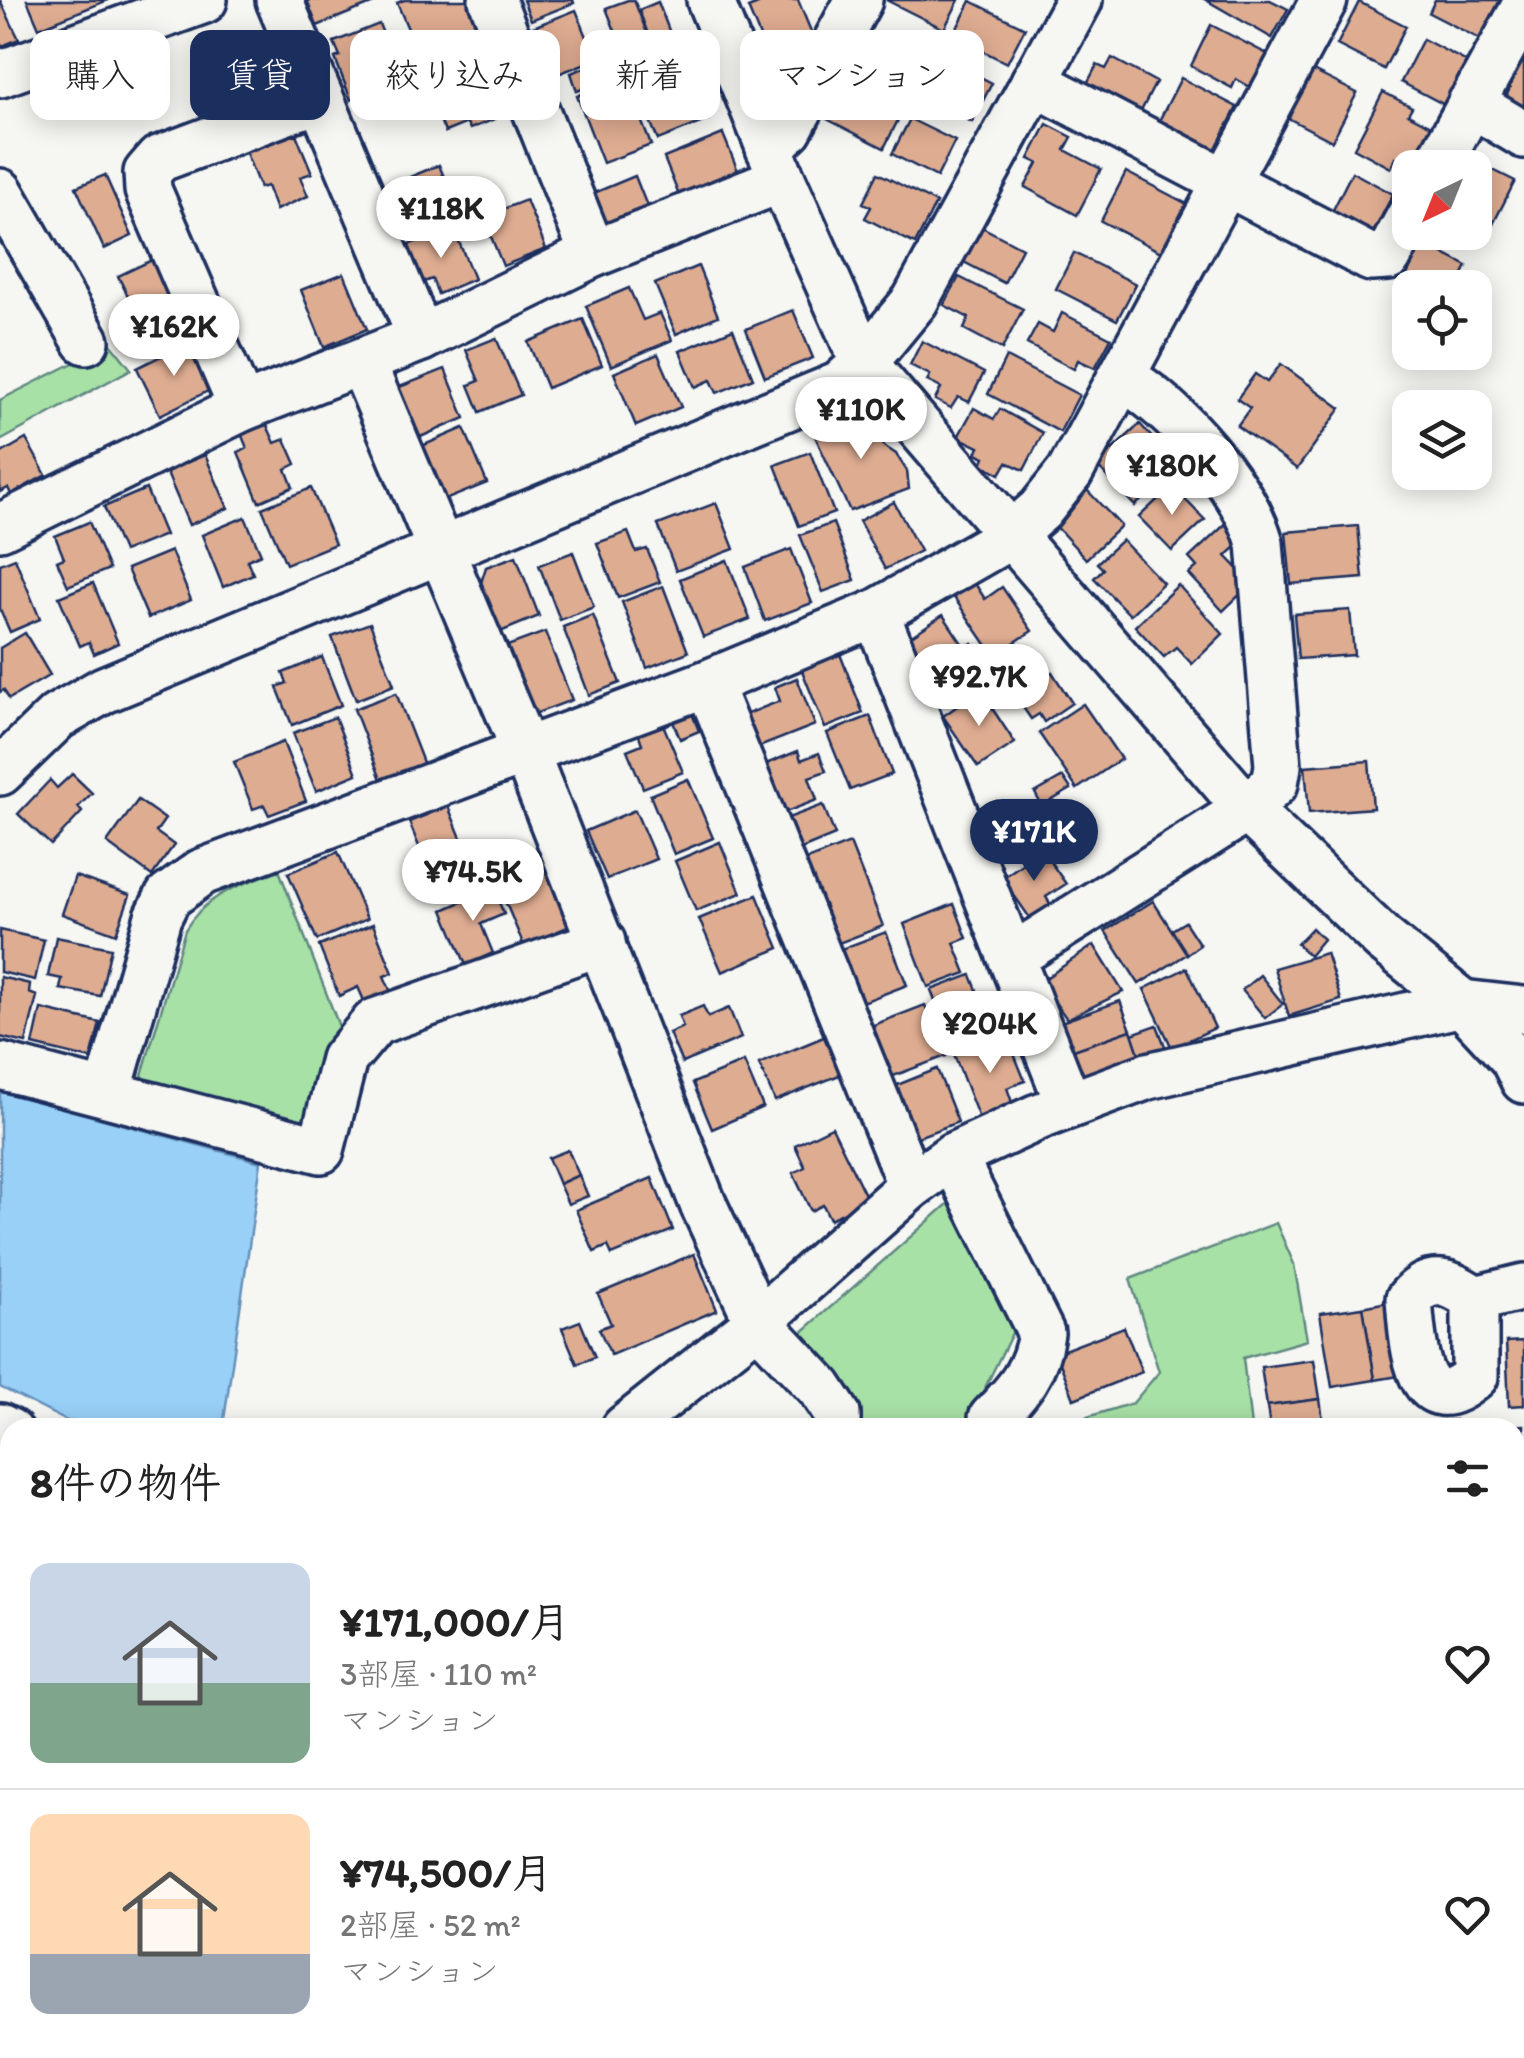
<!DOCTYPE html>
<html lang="ja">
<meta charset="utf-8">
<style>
:root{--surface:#fff;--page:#f2f2f2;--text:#222;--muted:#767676;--line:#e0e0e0;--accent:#1b2f5e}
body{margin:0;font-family:Itim,"Klee One",sans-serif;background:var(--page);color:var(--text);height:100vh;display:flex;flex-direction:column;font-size:38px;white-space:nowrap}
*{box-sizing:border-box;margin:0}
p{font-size:32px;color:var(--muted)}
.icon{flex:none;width:55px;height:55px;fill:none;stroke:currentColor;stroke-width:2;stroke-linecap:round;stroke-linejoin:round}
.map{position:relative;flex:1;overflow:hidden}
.panel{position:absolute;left:0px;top:1418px;width:1525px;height:642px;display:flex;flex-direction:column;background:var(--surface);border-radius:30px 30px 0 0;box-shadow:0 5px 25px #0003}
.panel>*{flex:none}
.guide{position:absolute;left:30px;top:30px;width:1000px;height:90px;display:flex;gap:20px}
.needle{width:65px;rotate:223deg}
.tools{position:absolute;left:1392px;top:150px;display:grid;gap:20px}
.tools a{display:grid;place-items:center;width:100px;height:100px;border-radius:20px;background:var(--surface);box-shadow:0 5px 25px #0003;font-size:50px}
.price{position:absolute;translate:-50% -85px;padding:0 22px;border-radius:35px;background:#fff;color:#222;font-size:32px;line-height:65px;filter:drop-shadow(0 2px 5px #0008)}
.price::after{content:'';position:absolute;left:50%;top:60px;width:30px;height:22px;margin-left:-15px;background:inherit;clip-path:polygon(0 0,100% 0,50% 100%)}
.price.active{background:var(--accent);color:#fff}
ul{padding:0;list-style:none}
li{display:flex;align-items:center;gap:30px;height:250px;padding:0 30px}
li+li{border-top:2px solid var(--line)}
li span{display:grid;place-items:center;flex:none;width:280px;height:200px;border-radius:20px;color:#555}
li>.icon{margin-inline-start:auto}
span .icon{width:120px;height:120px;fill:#fffc;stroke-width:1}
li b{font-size:42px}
h2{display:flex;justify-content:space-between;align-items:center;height:120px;padding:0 30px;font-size:42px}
.chip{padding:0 35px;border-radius:20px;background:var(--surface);box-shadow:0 5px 25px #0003;font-size:35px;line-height:90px}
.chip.active{background:var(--accent);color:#fff}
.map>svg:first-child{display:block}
.green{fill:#a7e1a6;stroke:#618882;stroke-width:2.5}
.water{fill:#98d0f7;stroke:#6690ba;stroke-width:2.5}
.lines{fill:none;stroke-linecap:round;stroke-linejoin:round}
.stream{stroke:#6690ba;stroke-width:12}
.building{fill:#deac91;stroke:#1b2f5e;stroke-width:2.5}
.minor-casing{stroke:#1b2f5e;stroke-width:52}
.minor{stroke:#f6f6f2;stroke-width:45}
</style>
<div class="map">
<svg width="1524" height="2058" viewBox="0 0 1524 2058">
<rect width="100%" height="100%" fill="#f6f6f2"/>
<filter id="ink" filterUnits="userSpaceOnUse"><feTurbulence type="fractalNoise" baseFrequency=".01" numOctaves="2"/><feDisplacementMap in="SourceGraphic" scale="20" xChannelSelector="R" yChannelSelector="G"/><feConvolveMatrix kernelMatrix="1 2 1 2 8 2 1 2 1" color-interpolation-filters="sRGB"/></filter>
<g filter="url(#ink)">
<!-- green -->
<g class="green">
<path d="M111,344L131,369L0,441V400Z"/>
<path d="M279,870L340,1029L330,1041L308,1122L295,1130L152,1087L142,1075L185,930C207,893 241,885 279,870Z"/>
<path d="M949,1203L1017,1323L965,1428L853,1427L800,1334Z"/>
<path d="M1276,1223L1294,1264L1307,1340L1243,1358L1251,1427H1055L1133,1403L1159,1372L1130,1279Z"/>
<path d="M128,2050H599L601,2058H126Z"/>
</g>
<!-- water -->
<path class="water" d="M0,1091L261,1162L223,1427L86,1424L67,1421L0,1387Z"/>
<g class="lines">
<!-- stream -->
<path class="stream" d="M0,1466L10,1471"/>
</g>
<!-- building -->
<g class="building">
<path d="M0,0L19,39L0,47Z"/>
<path d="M27,0H108L39,28Z"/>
<path d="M307,0H381L317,26Z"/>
<path d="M404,0H476L486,25L459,36L464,51L424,67L397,3Z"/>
<path d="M523,0H573L574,3L531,20Z"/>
<path d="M628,0H634L655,53L628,64L606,8Z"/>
<path d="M756,0H798L817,46L782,61L778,52L768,56L748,8L758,4Z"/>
<path d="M886,0H959L944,29Z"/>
<path d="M1206,0H1270L1288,9L1272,38Z"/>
<path d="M1435,0H1500L1480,39L1429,13Z"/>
<path d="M971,1L1025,28L1007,63L953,36Z"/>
<path d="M658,2L675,46L655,53L639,10Z"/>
<path d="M1359,2L1406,26L1384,69L1337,45Z"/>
<path d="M576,10L596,59L548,78L528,29Z"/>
<path d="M379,24L402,79L351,100L335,58L340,56L334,42Z"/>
<path d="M1211,25L1269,55L1252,88L1236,79L1232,88L1191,66Z"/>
<path d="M1423,39L1467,62L1445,105L1401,82Z"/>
<path d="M1524,49V110L1505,99L1510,88L1503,85Z"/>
<path d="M942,57L992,83L972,122L922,97Z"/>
<path d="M1112,58L1156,82L1138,117L1084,89L1097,65L1106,69Z"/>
<path d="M457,59L467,82L478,77L495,119L470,129L467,123L445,132L421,75Z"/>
<path d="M597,63L603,81L577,91L571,73Z"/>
<path d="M687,67L708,120L658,140L636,87Z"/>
<path d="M1313,71L1357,93L1332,141L1288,118Z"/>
<path d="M843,72L866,84L869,78L909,98L884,148L821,116Z"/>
<path d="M624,77L651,145L603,163L577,96Z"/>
<path d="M1181,78L1237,107L1215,150L1159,121Z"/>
<path d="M1383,92L1412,107L1408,114L1437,129L1414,168L1396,158L1391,168L1354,148Z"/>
<path d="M910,119L955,141L937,177L892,154Z"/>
<path d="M1047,124L1072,137L1065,150L1101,169L1077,215L1025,187L1038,163L1029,159Z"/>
<path d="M296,134L312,173L300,177L308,196L276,210L267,186L260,188L244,148L272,136L274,142Z"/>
<path d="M723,134L745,188L686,213L664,158Z"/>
<path d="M1467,157L1515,181L1491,228L1475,220V168H1462Z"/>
<path d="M439,165L460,216L409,237L392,196L414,188L410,177Z"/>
<path d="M1126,172L1189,205L1163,253L1101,221Z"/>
<path d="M1352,172L1393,194L1371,237L1330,216Z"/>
<path d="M878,173L936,203L915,244L865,218L871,207L863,203Z"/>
<path d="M105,175L132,236L104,249L76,187Z"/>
<path d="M635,176L649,211L622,222L620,217L606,223L594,193Z"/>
<path d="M526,200L546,249L503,266L483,217Z"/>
<path d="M980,226L1022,248L1004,283L962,261Z"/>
<path d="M453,227L474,279L438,294L432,279L421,283L405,246Z"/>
<path d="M1423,243L1467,266L1456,288H1422L1405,279Z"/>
<path d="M1074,253L1136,284L1117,320L1056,289Z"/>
<path d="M152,260L177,311L144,328L118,276Z"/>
<path d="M698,266L718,316L676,334L655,284Z"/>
<path d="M344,273L367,329L324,347L301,290Z"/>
<path d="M959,277L1023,309L1002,349L964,329L969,318L944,305Z"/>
<path d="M629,288L643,320L660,313L672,340L611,366L586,306Z"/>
<path d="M793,310L813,358L765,377L746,329Z"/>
<path d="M1062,313L1111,338L1095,368L1078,360L1074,369L1027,344L1038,324L1053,332Z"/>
<path d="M583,319L602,365L547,388L528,342Z"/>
<path d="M733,329L753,378L717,393L711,380L695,387L680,351Z"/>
<path d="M496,338L521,395L480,412L469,385L479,381L466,350Z"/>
<path d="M922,341L984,373L969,402L958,397L951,408L935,400L941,388L927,381L930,375L910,365Z"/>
<path d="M187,343L210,390L160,415L137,368Z"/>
<path d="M658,354L681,407L636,426L614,373Z"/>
<path d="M1006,357L1079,395L1060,432L988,394Z"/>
<path d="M1281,364L1341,408L1297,469L1237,426L1250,408L1237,399L1255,374L1267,382Z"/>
<path d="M445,369L465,418L418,438L397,388Z"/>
<path d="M974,408L994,419L1000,409L1043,433L1024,470L1007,462L1000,474L982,464L985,457L976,453L979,447L958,437Z"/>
<path d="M840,417H869L884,446L896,454L907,471L909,489L850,511L813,432Z"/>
<path d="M265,421L275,443L285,439L296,464L286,469L293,487L259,502L238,452L247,448L240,431Z"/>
<path d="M1140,424L1155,441L1145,451L1159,466L1145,479L1154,488L1135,506L1096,465Z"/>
<path d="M464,428L487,483L445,500L422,446Z"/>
<path d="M26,439L46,475L11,494L8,488L0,492V454Z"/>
<path d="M810,452L834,513L799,526L775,465Z"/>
<path d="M205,455L228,508L189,525L166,471Z"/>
<path d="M1172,486L1205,520L1172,551L1139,517Z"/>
<path d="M311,488L335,544L286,564L262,508Z"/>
<path d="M146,489L165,535L123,552L104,507Z"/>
<path d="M1087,490L1121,526L1086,559L1053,523Z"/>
<path d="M894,502L920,551L885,569L859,521Z"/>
<path d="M716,503L734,549L676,571L658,525Z"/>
<path d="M245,517L261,554L247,560L253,574L223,587L202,535Z"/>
<path d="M1232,518L1249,535L1226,556L1252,583L1223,611L1189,574L1197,567L1189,558Z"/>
<path d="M89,522L109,569L68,586L57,561L64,558L55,536Z"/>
<path d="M833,523L855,580L823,592L800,535Z"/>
<path d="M1358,526L1363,578L1291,584L1286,532Z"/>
<path d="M628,532L636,552L647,549L660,582L618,598L597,543Z"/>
<path d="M1122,540L1163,583L1130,615L1094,578L1103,569L1097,563Z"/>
<path d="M791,549L812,603L765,621L745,567Z"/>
<path d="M171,551L191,600L148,618L127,569Z"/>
<path d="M573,552L594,607L560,620L539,565Z"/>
<path d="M516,556L539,616L500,632L481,583L486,567Z"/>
<path d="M15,558L40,619L10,632L0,609V564Z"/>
<path d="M727,560L750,619L703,637L680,579Z"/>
<path d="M972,579L985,599L1002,587L1032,631L994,656L951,593Z"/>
<path d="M93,583L118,643L94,654L89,642L80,646L59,597Z"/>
<path d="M1178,585L1223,634L1192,664L1176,647L1164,657L1135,626Z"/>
<path d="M663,586L688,652L647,668L622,602Z"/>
<path d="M1350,610L1354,655L1298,659L1294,614Z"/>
<path d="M593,615L620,683L589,695L563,627Z"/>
<path d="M943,615L965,648L972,643L989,668L939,701L901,643Z"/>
<path d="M370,623L394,685L356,700L332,637Z"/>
<path d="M545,632L572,700L529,716L502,648Z"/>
<path d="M25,633L50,675L9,699L4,690L0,692V648Z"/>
<path d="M840,654L863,713L825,728L801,668Z"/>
<path d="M322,657L341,705L292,725L277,687L287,683L283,673Z"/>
<path d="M1022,664L1036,682L1052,672L1072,703L1044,722L1039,714L1031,719L1002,677Z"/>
<path d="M797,678L815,725L749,751L737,718L780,701L775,687Z"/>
<path d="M980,690L1015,743L978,767L943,716Z"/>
<path d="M396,693L424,765L382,782L354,709Z"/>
<path d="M1083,704L1121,759L1077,789L1039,733Z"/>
<path d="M691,711L699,731L680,739L672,719Z"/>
<path d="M870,716L892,774L850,790L827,733Z"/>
<path d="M335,717L357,774L316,791L293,733Z"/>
<path d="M662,722L683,772L643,788L627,750L642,744L638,732Z"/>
<path d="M283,742L306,801L269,815L264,805L253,809L234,762Z"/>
<path d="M798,751L801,760L819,753L826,771L809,777L817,800L786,812L766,764Z"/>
<path d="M1369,761L1373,808L1309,813L1305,766Z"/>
<path d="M72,774L92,793L78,807L82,812L51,845L18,814L50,780L57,788Z"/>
<path d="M1063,777L1071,789L1042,806L1035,793Z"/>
<path d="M688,779L713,838L674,854L650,795Z"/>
<path d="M138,800L165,819L156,832L174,845L152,876L107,843Z"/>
<path d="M823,805L835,835L799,850L788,818Z"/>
<path d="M448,806L472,865L433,881L409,822Z"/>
<path d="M635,810L656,859L607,879L586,831Z"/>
<path d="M720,842L741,893L696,911L675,861Z"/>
<path d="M850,843L883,926L831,946L799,863Z"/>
<path d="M540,850L572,925L524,946L492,870Z"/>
<path d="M1042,850L1066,884L1046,897L1052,907L1032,921L1002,878Z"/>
<path d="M338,852L367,919L317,940L288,873Z"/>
<path d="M75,876L130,895L116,934L62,914Z"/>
<path d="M493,888L504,914L481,924L493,953L466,965L443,910Z"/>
<path d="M757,895L779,948L722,972L699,919Z"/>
<path d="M1153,901L1187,954L1139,984L1105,931Z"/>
<path d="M954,904L967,938L954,943L966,973L928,987L904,924Z"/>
<path d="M1185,922L1200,945L1187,954L1172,930Z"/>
<path d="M373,924L393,973L384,976L391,992L365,1003L358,987L339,996L319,946Z"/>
<path d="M1312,928L1323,939L1309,956L1297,944Z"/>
<path d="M0,930L44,940L35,980L0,972Z"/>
<path d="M886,932L907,985L858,1004L836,951Z"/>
<path d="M56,937L111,948L100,996L60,989L62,979L48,976Z"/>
<path d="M1094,945L1123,992L1067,1019L1040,982Z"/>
<path d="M1326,953L1341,1000L1289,1016L1274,968Z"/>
<path d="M1187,968L1215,1028L1172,1048L1144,989Z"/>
<path d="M971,975L995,1036L955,1052L931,990Z"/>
<path d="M1260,975L1283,1004L1265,1018L1242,990Z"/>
<path d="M0,977L30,984L29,993L37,996L26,1043L0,1037Z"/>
<path d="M1120,1001L1131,1030L1071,1051L1061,1022Z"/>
<path d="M925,1005L946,1056L891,1077L871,1026Z"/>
<path d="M703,1006L708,1017L729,1008L741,1038L682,1063L669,1033L683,1027L679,1016Z"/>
<path d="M41,1009L100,1023L91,1059L33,1045Z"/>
<path d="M1157,1025L1168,1054L1142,1063L1132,1034Z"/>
<path d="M1131,1030L1142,1063L1084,1084L1071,1051Z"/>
<path d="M1006,1034L1025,1081L1007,1088L1014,1108L980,1121L954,1055Z"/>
<path d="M826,1036L842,1074L775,1101L759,1064Z"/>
<path d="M744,1062L763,1107L712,1129L693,1083Z"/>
<path d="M937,1069L958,1122L910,1140L890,1088Z"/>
<path d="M832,1127L868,1201L830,1219L823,1205L811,1211L793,1173L805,1167L795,1145Z"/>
<path d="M568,1150L579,1175L559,1184L548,1158Z"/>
<path d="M579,1175L588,1196L568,1204L559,1184Z"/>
<path d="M652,1178L673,1230L612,1255L608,1246L594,1252L576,1210Z"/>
<path d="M694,1254L717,1310L611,1355L599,1329L611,1324L598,1294Z"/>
<path d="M1387,1302L1399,1376L1375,1380L1363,1307Z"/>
<path d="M1363,1307L1375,1380L1332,1387L1320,1313Z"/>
<path d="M580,1321L595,1357L577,1364L562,1328Z"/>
<path d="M1124,1327L1142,1372L1074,1399L1056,1353Z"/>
<path d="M1524,1341V1405L1509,1406L1506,1342Z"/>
<path d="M1314,1360L1320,1399L1267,1406L1261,1367Z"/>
<path d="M1320,1399L1324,1428H1270L1267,1406Z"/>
<path d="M1455,1420V1428H1417V1422Z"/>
<rect x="1373" y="1423" width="35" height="5"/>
<path d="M1524,1425V1481H1515V1428H1466Z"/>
</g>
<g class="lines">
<defs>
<g id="minor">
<path d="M279,0L421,338"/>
<path d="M492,0L593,254"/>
<path d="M710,0L782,179L864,363L1247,809L1383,939L1462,1003L1513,1058L1524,1080"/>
<path d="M0,74L204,0"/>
<path d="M1034,82L1371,258L1388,257L1410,216"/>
<path d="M1471,103L1524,135"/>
<path d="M769,148L789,129L859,0"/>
<path d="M1436,168L1524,8"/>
<path d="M0,192L86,341"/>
<path d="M362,362L526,753L703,1204L758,1322L820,1388L837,1414V1428"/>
<path d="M242,408L148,190L147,173L159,159L319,99"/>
<path d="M0,527L242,408L421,338L593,254L782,179"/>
<path d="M876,613L1069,1105"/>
<path d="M708,683L911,1186"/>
<path d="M0,772L57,717L104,690L840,385L864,363L915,301L1079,0"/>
<path d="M1014,956L1247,809L1275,783L1278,766L1260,543C1245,488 1174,406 1123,378"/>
<path d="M0,1066L321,1150L344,1059L375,1022L602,942"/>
<path d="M108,1092L158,917L168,897L202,872L708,683L876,613L1010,536L1040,510L1070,472L1324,0"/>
<path d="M953,1156L1041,1333C1036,1371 1018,1391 992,1418"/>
<path d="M1475,1299V1376C1415,1430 1412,1335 1409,1299C1431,1273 1450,1282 1475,1299L1524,1287"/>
<path d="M0,1427L10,1432"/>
<path d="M625,1428L758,1322L911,1186L953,1156L1038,1117L1148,1076L1462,1003L1524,1010"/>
</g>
</defs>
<!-- minor casing -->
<use href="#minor" class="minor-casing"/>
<!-- minor -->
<use href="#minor" class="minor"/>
</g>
</g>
</svg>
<div class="tools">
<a><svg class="needle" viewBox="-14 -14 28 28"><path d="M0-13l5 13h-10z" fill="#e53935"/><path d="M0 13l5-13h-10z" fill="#767676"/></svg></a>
<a><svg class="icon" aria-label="locate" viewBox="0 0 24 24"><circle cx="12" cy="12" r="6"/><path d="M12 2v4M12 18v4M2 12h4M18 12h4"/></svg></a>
<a><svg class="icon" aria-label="layers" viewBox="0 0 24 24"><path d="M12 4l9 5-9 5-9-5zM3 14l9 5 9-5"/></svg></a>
</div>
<b class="price" style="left:441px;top:261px">¥118K</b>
<b class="price" style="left:174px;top:379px">¥162K</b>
<b class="price" style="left:861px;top:462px">¥110K</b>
<b class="price" style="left:1172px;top:518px">¥180K</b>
<b class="price" style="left:979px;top:729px">¥92.7K</b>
<b class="price active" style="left:1034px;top:884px">¥171K</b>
<b class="price" style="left:473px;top:924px">¥74.5K</b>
<b class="price" style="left:990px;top:1076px">¥204K</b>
<div class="guide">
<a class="chip">購入</a>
<a class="chip active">賃貸</a>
<a class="chip">絞り込み</a>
<a class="chip">新着</a>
<a class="chip">マンション</a>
</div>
<section class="panel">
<h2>8件の物件<svg class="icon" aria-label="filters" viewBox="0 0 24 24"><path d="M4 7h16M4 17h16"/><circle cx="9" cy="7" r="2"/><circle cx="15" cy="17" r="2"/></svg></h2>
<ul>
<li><span style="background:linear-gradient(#c9d6e8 60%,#7fa58c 0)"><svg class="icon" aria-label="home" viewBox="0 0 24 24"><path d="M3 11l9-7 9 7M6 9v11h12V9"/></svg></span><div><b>¥171,000/月</b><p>3部屋 · 110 m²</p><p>マンション</p></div><svg class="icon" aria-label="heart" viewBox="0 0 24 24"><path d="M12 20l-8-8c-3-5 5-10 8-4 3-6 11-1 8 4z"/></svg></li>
<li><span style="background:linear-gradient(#ffd9b3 70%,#9aa5b1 0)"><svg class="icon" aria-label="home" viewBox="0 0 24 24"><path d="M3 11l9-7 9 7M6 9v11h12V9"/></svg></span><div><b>¥74,500/月</b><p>2部屋 · 52 m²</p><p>マンション</p></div><svg class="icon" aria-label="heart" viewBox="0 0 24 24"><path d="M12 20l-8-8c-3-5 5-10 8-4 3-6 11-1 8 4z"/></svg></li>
</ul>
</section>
</div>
